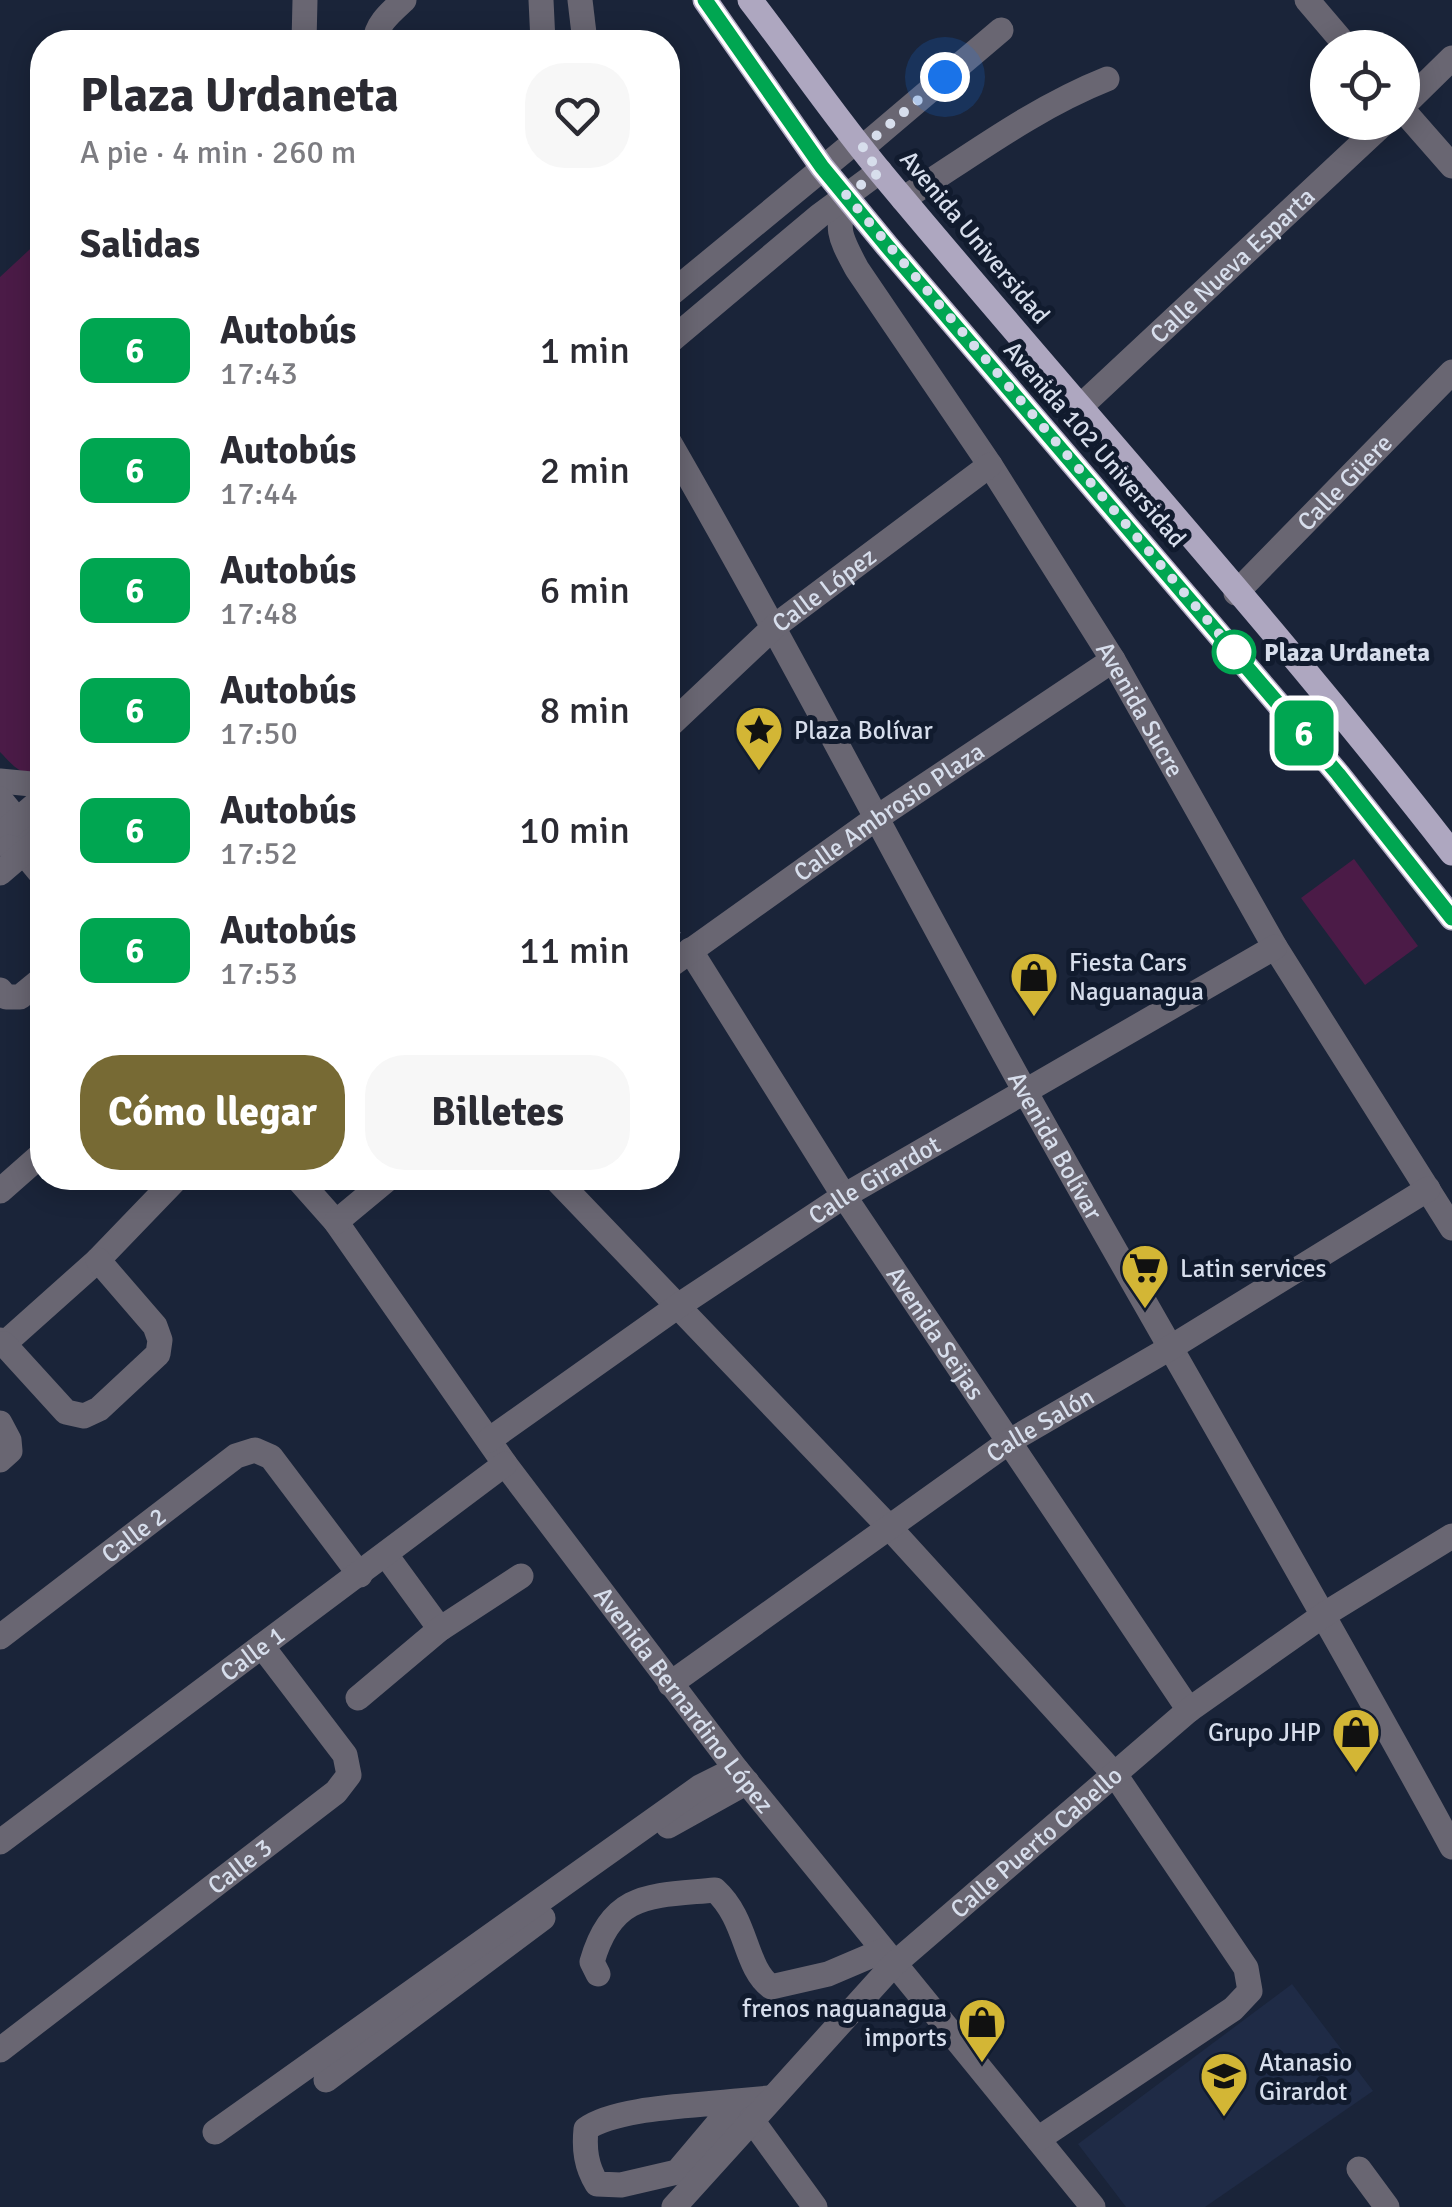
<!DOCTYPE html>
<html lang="es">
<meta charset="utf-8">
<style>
body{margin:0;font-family:Signika,sans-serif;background:#f7f7f7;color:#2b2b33;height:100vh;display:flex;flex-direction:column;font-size:38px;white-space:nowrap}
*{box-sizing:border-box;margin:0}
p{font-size:32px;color:#7c7c81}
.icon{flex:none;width:55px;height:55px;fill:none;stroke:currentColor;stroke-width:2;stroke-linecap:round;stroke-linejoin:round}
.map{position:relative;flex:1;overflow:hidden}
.drawer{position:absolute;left:30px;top:30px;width:650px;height:1160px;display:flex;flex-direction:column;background:#fff;border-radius:40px;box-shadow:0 5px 25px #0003}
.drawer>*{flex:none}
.badge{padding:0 20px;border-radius:15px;font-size:35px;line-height:65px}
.tools{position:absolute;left:1310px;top:30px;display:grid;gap:20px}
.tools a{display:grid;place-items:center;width:110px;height:110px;border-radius:50%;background:#fff;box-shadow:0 5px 25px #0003;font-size:50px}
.you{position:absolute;width:50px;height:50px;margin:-25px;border:8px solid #fff;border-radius:50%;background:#1a73e8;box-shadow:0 0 0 15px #1a73e833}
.map>.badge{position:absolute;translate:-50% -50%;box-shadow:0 0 0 5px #fff}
h2{padding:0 50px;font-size:38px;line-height:90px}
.round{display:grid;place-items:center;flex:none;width:105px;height:105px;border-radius:40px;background:#f7f7f7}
.head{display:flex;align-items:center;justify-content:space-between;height:170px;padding:0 50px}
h1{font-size:48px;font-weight:700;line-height:75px}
.cta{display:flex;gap:20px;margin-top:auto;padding:20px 50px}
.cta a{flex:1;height:115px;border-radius:40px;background:#776a34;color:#fff;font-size:40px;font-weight:700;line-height:115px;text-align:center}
.cta a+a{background:#f7f7f7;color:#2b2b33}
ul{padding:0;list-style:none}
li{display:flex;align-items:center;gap:30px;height:120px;padding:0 50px}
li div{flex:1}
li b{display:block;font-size:38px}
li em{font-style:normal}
li .badge{min-width:110px;font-weight:700;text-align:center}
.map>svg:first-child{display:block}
</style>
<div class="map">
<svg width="1452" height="2207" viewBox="0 0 1452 2207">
<rect width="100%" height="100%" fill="#1a2439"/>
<polygon fill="#1f2b46" points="1292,1984 1373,2091 1205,2207 1126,2207 1078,2144"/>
<g fill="#4b1b47">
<path d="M42,238V770C23,780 13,765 0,752V277Z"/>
<polygon points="1354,859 1418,946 1365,985 1301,898"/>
</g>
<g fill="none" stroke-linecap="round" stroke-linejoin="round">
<polyline stroke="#788192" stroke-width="4" stroke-dasharray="8 8" stroke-linecap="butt" points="668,915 679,934"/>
<g stroke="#696672" stroke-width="25">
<polyline points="541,0 543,42"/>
<polyline points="580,0 585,42"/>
<polyline points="1307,0 1348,48"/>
<polyline points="304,42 305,0"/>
<path d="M375,42C376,24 391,12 404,0"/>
<polyline points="1402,107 1452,58"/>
<polyline points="1402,109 1452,166"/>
<polyline points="862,148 1001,30"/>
<path id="s1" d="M846,195C835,231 840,237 857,269L990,465L1113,660L1275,947L1452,1228"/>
<path d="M903,199C969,157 1034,108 1107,79"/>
<polyline points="668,296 856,141"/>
<polyline points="668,343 819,216 880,171"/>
<path id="s2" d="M1080,407L1385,122"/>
<path id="s3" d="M668,440C792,655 905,875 1026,1093C1167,1345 1314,1593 1452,1847"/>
<path id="s4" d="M1236,593L1452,372"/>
<path id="s5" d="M668,727L775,626L990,465"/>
<polyline points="0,781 42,785"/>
<polyline points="0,799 18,821 23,852"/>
<polyline points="0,835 42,799"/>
<polyline points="9,847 23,852 42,875"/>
<polyline points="0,873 42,837"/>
<path id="s6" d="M690,950L844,1196L1189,1710"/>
<path id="s7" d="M668,967L875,819L1113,660"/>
<polyline points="0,990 6,997 20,997 42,979"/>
<path id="s8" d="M297,1178L336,1222L505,1464L736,1769L1093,2207"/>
<polyline points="555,1178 889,1527 1116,1776 1246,1968 1250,1991 1233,2009 1038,2139"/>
<polyline points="0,1191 42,1154"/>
<polyline points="336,1222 389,1178"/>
<polyline points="0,1340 4,1344 98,1260 177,1178"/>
<polyline points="4,1344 66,1412 84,1416 99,1409 158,1354 160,1340 155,1326 98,1260"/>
<polyline points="0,1423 9,1440 10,1451 0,1460"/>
<path id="s9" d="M489,1440L678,1306L844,1196L1275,947"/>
<polyline points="386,1555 440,1629"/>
<path id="s10" d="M0,1637L236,1456L255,1450L271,1457L360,1575"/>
<path id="s11" d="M670,1684L1010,1441L1170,1348L1428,1189"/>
<polyline points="358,1698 440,1629 521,1576"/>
<polyline points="668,1826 747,1782"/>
<path id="s12" d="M0,1842L505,1464"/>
<path d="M598,1974L592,1962C612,1891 652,1896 715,1890C748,1920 744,1967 771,1987L828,1974L882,1951"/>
<path id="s13" d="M0,2050L336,1792L349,1775L345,1755L262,1646"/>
<polyline points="326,2080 543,1918"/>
<path d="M737,2101L677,2172L621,2185L597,2184C586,2166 584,2149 586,2129C616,2107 697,2106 737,2101L769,2098"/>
<polyline points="751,2119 815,2207"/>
<polyline points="215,2132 700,1787 736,1769"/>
<polyline points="1359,2169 1387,2207"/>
<path id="s14" d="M674,2207L893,1965L1189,1710L1325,1614L1452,1536"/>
</g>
<g stroke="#aea7c0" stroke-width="25">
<polyline points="705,0 822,167 887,246 1338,774 1452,918"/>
<path d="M750,0C795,58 836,119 883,175C1072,402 1271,620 1452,853"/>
</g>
</g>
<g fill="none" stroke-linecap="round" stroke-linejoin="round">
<g stroke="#fff" stroke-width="22">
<polyline id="line" points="705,0 822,167 887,246 1338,774 1452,918"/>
</g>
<use href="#line" stroke="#00a651" stroke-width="15"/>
<polyline stroke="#d7deec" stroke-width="10" stroke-dasharray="0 18" points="945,77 862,148 880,172 846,195 1238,656 1234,652"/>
</g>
<defs>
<g id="sight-pin" transform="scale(2.5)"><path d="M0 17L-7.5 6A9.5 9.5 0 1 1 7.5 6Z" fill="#d3b635" stroke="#111b2e"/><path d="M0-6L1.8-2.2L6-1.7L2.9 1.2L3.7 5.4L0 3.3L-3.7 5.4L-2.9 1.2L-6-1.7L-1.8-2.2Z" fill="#111"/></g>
<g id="shop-pin" transform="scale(2.5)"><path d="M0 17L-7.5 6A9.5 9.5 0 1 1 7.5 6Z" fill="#d3b635" stroke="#111b2e"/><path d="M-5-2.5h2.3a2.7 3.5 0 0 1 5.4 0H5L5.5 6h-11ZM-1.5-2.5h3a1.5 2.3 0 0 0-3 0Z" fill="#111"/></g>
<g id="supermarket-pin" transform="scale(2.5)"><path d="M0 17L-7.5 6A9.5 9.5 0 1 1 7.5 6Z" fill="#d3b635" stroke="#111b2e"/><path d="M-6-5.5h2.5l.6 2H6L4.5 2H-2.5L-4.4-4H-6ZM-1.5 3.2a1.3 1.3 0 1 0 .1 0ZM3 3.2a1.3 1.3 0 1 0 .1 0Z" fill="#111"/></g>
<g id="school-pin" transform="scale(2.5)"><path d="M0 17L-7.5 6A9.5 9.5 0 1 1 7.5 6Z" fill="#d3b635" stroke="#111b2e"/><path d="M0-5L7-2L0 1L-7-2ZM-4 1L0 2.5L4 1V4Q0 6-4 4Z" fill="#111"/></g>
</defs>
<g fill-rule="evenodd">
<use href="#sight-pin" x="759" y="730"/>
<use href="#shop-pin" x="1034" y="976"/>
<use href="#supermarket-pin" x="1145" y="1268"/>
<use href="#shop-pin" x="1356" y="1732"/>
<use href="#shop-pin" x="982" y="2022"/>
<use href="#school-pin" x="1224" y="2076"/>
</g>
<circle fill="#fff" stroke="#00a651" stroke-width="5" cx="1234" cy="652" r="20"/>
<g text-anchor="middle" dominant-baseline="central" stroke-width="10" stroke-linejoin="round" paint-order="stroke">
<g font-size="25" fill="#d7deec" stroke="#111b2e">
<text transform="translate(975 237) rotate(50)">Avenida Universidad</text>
<text stroke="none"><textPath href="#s2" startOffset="208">Calle Nueva Esparta</textPath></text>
<text transform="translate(1095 444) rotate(49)">Avenida 102 Universidad</text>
<text stroke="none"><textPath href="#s4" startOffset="155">Calle Güere</textPath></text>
<text stroke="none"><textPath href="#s5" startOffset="208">Calle López</textPath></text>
<text stroke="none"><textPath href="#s1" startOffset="602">Avenida Sucre</textPath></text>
<text stroke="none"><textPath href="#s7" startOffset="270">Calle Ambrosio Plaza</textPath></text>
<text stroke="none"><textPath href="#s3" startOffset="805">Avenida Bolívar</textPath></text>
<text stroke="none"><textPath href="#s9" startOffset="465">Calle Girardot</textPath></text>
<text stroke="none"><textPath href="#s6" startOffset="455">Avenida Seijas</textPath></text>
<text stroke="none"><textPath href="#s11" startOffset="452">Calle Salón</textPath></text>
<text stroke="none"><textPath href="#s10" startOffset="168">Calle 2</textPath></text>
<text stroke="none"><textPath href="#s12" startOffset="315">Calle 1</textPath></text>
<text stroke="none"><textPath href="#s8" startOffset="650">Avenida Bernardino López</textPath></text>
<text stroke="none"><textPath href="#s14" startOffset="515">Calle Puerto Cabello</textPath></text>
<text stroke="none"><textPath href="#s13" startOffset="302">Calle 3</textPath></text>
</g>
<g font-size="25" font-weight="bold" fill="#d7deec" stroke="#111b2e" text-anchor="start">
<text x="1264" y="652">Plaza Urdaneta</text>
</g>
<g font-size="25" fill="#d7deec" stroke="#111b2e" text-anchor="start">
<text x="794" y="730">Plaza Bolívar</text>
<text x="1069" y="962">Fiesta Cars<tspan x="1069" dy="29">Naguanagua</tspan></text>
<text x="1180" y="1268">Latin services</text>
<text x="1321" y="1732" text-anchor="end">Grupo JHP</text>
<text x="947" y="2008" text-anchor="end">frenos naguanagua<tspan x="947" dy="29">imports</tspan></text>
<text x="1259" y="2062">Atanasio<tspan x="1259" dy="29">Girardot</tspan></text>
</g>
</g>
</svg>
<div class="tools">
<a><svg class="icon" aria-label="locate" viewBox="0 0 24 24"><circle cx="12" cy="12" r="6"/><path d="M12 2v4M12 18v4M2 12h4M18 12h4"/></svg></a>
</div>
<div class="you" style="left:945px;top:77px"></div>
<b class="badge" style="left:1304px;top:733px;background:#00a651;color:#fff">6</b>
<section class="drawer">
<div class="head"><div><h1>Plaza Urdaneta</h1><p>A pie · 4 min · 260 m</p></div><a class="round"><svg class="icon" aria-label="heart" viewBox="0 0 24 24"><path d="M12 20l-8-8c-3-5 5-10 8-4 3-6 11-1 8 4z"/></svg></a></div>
<h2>Salidas</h2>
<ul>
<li><span class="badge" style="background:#00a651;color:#fff">6</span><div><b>Autobús</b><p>17:43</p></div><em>1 min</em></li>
<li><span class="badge" style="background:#00a651;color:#fff">6</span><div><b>Autobús</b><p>17:44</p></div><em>2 min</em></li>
<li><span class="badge" style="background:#00a651;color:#fff">6</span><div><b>Autobús</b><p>17:48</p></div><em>6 min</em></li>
<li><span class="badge" style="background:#00a651;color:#fff">6</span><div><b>Autobús</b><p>17:50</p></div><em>8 min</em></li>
<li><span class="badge" style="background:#00a651;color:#fff">6</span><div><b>Autobús</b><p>17:52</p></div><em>10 min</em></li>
<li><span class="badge" style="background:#00a651;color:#fff">6</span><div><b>Autobús</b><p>17:53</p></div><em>11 min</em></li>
</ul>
<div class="cta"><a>Cómo llegar</a><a>Billetes</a></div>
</section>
</div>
